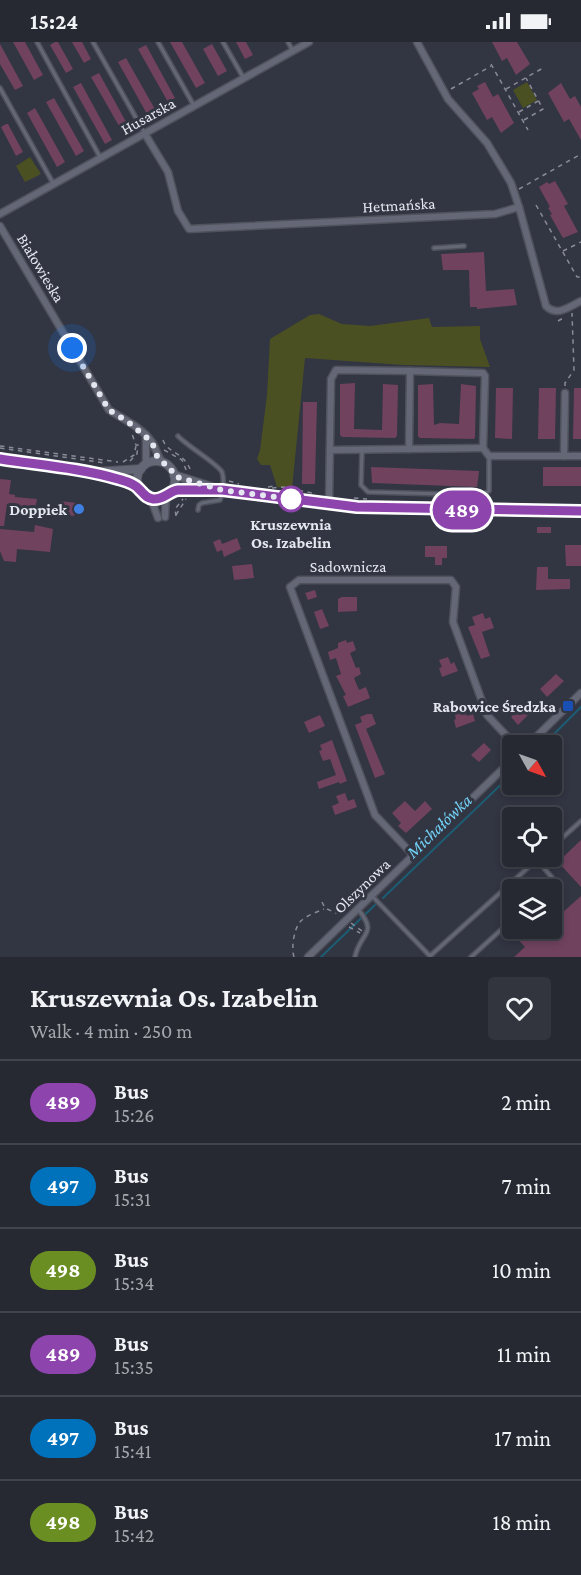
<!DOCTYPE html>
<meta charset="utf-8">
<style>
body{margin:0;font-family:"Crimson Pro",serif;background:#32343e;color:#f1f3f6;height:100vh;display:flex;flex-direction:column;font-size:22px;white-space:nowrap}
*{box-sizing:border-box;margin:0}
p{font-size:20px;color:#a4a6ac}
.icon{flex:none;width:33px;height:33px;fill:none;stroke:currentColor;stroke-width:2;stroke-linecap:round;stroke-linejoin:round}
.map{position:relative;height:915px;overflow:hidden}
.panel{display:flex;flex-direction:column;background:#262832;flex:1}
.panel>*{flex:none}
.badge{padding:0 12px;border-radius:20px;font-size:21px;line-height:39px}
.needle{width:39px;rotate:130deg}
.controls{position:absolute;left:502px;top:693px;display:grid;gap:12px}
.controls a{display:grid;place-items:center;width:60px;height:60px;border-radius:6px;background:#262832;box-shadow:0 3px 9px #0003,0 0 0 2px #42444d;font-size:30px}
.you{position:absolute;width:30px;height:30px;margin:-15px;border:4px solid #fff;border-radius:50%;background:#1a73e8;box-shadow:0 0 0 9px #1a73e833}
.map>.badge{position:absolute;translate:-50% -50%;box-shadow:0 0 0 3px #fff}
.round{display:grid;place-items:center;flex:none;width:63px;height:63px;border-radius:6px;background:#32343e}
.summary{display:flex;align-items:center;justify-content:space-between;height:102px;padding:0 30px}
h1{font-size:28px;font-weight:700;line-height:45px}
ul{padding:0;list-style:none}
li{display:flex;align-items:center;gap:18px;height:84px;padding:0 30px;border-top:2px solid #42444d}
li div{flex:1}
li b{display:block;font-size:22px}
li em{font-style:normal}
li .badge{min-width:66px;font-weight:700;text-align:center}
.status{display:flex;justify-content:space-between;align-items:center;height:42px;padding:0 30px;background:#262832;direction:ltr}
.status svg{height:16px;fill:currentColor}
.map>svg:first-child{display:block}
</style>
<div class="status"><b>15:24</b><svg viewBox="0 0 49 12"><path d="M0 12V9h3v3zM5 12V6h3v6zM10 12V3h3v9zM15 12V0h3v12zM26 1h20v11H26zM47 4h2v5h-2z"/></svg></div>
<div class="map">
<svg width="581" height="915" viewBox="0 0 581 915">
<rect width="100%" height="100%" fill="#323542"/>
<g fill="#4a5022">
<polygon points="527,40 537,58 523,66 513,48"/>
<polygon points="30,115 41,132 25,140 16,124"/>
<polygon points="319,272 342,282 370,284 429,276 432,285 480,284 480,297 490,325 403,323 305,316 292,447 277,445 270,423 261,423 257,417 260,408 267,353 270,297 310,273"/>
</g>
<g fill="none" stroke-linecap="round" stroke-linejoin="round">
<g stroke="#1c5d74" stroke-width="2">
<polyline points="542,704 581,665"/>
<polyline points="383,856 513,731"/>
<polyline points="321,915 375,863"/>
</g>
</g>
<g fill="#70425e">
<polygon points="13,0 25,0 43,33 34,38"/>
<polygon points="55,0 58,0 73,27 66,31 50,3"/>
<polygon points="72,0 82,0 91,17 84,21"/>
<polygon points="170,0 182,0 205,41 196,46"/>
<polygon points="236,0 246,0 253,13 245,17"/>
<polygon points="492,0 517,0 530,22 516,33 507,16 502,19"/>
<polygon points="0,2 23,44 15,48 0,22"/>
<polygon points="212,2 227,29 218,34 203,7"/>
<polygon points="146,3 175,56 168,60 138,7"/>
<polygon points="126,16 156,69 148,74 118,20"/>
<polygon points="99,31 130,87 123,91 91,35"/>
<polygon points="485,40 493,55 498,52 514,81 501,91 492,75 487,78 472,51 479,47 477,44"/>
<polygon points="81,41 112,98 105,102 73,45"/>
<polygon points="561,41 570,57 575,54 581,65 581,98 569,77 564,80 548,51"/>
<polygon points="54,56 84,109 76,114 46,60"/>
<polygon points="35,66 65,120 57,125 27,71"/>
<polygon points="6,82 8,82 23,110 16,114 1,85"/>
<polygon points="555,139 568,162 564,164 578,190 563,196 550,173 552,172 548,166 550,165 539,145 547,140 549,142"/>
<polygon points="484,210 486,249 514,247 517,263 477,267 477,265 470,265 469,228 443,228 441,212"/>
<polygon points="355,341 354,387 382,388 383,342 398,343 397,394 395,396 342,395 340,393 340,342"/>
<polygon points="433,342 434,383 440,381 459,382 461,342 476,344 475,395 474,397 420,396 418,394 418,343"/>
<polygon points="496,346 513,346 512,397 495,396"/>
<polygon points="539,346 556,346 555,397 538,397"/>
<polygon points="574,346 581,346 581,397 573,397"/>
<polygon points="303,360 317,360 315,442 302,442"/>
<polygon points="371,425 479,429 478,438 477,445 372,441"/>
<rect x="543" y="425" width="38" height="19"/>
<polygon points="0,437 11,438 9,452 15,453 15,455 37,457 34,473 20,471 21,464 7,462 4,484 0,484"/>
<polygon points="61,459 84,462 82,472 75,471 74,474 68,473 69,470 59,469"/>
<polygon points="35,483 53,487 50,510 17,507 16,520 4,519 0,509 0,487 34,490"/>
<rect x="537" y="485" width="14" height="6"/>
<polygon points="237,496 241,507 224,515 222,508 217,510 213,500 220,497 222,502"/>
<polygon points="565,503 581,503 581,524 566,524"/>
<polygon points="425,504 447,504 447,516 442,516 442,523 435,523 435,515 425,515"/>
<polygon points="252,522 254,536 234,538 232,524"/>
<polygon points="537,525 548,525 548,537 570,537 570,547 536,548"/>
<polygon points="315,548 317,555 308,558 305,551"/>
<polygon points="342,555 357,555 357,569 338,570 338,557"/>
<polygon points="322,567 329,584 320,587 314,570"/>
<polygon points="483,571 485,577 490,575 494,586 482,590 490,614 481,617 468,585 475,583 472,575"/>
<polygon points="346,598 347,601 353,599 356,608 350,611 356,626 359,625 361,632 354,636 359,648 366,645 370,656 348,665 343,654 346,653 336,634 341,632 336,616 330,618 328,610 338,606 338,601"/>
<polygon points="448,615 451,622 454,620 458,629 442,635 439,626 442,625 439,618"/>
<polygon points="556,632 564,639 547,655 540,647"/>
<polygon points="524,663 531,670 518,683 511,675"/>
<polygon points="465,667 467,674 473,672 475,679 456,686 454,678 456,677 454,670"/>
<polygon points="367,672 372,672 376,682 366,687 385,732 375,736 355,683 362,680 360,675"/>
<polygon points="320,673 325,684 309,691 304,680"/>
<polygon points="332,698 347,739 340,742 339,740 319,747 317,740 336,733 330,717 323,719 319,709 322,708 320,703"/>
<polygon points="484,701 491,708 479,720 471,713"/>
<polygon points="345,751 348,759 354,757 357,765 335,773 332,764 339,761 336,754"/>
<polygon points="405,759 415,769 425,759 432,767 406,791 398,784 401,781 392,771"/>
<polygon points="581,798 581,845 558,820"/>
<polygon points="581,854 581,915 514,915 525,905 515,894 524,886 552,886 552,880"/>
</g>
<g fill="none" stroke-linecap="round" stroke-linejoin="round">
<g stroke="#4f525c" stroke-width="6">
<g id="service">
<polyline points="37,0 100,115"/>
<polyline points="93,0 144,90"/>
<polyline points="158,0 193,62"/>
<polyline points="223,0 243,35"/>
<polyline points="288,0 293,9"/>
<polyline points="0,46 53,141"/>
<polyline points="434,206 464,204"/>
<path d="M178,394C187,404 218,422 222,430C225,438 222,451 220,458L202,461L199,463L198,468"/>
<polyline points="362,409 361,443 368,450 482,453 489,449 489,415"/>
<polyline points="552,805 581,779"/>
<polyline points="537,818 555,839 545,848"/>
<polyline points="372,854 430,914 541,814"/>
<path d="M355,915C360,890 379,893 358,867"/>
<polyline points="471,915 513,877"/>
</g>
</g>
<g stroke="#4f525c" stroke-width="9">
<g id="minor">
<polyline points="145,92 168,130 178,169 189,187 495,172 519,165 511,141 487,101 448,57 417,0"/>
<path d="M519,165L546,264C557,275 569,265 581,259"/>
<polyline points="0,172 309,0"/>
<path d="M0,184L109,368C122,376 142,386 151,399C156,405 157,414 162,420"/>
<polyline points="410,329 483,331 485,334 483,406 489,414 581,414"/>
<polyline points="146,393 146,422"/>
<polyline points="330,408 483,406"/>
<polyline points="564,414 565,351"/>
<polyline points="151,457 158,476"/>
<polyline points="329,462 331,337 336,328 410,329 409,407"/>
<polyline points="165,475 166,454"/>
<polyline points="527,704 581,651"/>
<polyline points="413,813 375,773 290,545 299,538 451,538 456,545 453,580 487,673 516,704"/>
<polyline points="308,915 513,717"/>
</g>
</g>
<g stroke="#4f525c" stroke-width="10">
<g id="tertiary">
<polyline points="0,417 94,430 141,427"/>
<circle cx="156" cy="438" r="19"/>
<polyline points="104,433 131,441 139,446"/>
<polyline points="174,433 212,445"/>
<polyline points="172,449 222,448 360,465 581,469"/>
</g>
</g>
<g stroke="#898c97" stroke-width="1.5" stroke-dasharray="4.5 4.5" stroke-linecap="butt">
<polyline points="491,22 528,88"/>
<polyline points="451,47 491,24"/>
<polyline points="506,47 543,26"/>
<polyline points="519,70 538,59"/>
<polyline points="524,78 543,67 526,36"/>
<polyline points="519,147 581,112"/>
<polyline points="536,163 577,235 581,235"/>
<polyline points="563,209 581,200"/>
<polyline points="558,279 565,275"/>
<polyline points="565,344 565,341 574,328 572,271"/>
<path d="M163,398C167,411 183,409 191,429"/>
<polyline points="0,404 118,420"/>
<polyline points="0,406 105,421"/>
<polyline points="164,408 182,418 187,430"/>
<polyline points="130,419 137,412 138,403 136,403 132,392"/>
<polyline points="123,420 134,413 136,404"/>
<polyline points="229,439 239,442"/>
<polyline points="268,445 275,444"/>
<polyline points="272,446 283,445 312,451"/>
<polyline points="354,456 367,457"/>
<polyline points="176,473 186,457"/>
<polyline points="176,474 175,467 183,457"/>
<polyline points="322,860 325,866 336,871 350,864"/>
<polyline points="351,881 362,889"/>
<polyline points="349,885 360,891"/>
<path d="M294,915C291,906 294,884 302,878C308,873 317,870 324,867"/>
</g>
<use href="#service" stroke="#646876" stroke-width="3"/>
<use href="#minor" stroke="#646876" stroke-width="6"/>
<use href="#tertiary" stroke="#646876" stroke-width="8"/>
</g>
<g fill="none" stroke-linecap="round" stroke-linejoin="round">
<g stroke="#fff" stroke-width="14">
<path id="line" d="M0,417C39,423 80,426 118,437C125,439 134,441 139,447C144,452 146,456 153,457C164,458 169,449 178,448H222L357,465L581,469"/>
</g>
<use href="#line" stroke="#8e44ad" stroke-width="9"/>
<polyline stroke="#e4e7ef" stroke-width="6" stroke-dasharray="0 10.8" points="72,306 109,368 128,380 152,400 157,414 162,420 170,425 174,434 222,448 291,457"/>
</g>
<circle fill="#fff" stroke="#8e44ad" stroke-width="3" cx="291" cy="457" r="12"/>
<circle fill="#3f7fe0" stroke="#323542" stroke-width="2" cx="79" cy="467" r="6"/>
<rect fill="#1a4fb4" stroke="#323542" stroke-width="2" x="562" y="658" width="12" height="12" rx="3"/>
<g text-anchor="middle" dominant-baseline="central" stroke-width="6" stroke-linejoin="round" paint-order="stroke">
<g font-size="16" fill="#e4e7ef" stroke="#323542">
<text transform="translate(148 74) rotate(-29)">Husarska</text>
<text transform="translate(399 163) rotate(-3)">Hetmańska</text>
<text transform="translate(41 226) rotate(59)">Białowieska</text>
<text x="348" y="524">Sadownicza</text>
<text transform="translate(362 844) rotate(-44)">Olszynowa</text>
</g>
<g font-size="16" font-weight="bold" fill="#e4e7ef" stroke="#323542" text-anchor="end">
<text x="67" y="467">Doppiek</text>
<text x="556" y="664">Rabowice Średzka</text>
</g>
<g font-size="16" font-weight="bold" fill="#e4e7ef" stroke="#323542">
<text x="291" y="482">Kruszewnia<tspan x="291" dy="18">Os. Izabelin</tspan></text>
</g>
<g font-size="18" font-style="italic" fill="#72d1f6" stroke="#323542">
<text transform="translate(439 784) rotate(-44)">Michałówka</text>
</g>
</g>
</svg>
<div class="controls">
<a><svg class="needle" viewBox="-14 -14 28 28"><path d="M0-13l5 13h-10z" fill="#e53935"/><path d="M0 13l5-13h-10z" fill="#a4a6ac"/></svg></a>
<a><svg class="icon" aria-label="locate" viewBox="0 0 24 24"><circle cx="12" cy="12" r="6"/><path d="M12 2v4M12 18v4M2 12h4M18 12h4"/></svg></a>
<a><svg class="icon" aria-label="layers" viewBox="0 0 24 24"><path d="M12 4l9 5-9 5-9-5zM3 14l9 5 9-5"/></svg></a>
</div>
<div class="you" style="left:72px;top:306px"></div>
<b class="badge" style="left:462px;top:468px;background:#8e44ad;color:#fff">489</b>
</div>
<section class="panel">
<div class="summary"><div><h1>Kruszewnia Os. Izabelin</h1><p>Walk · 4 min · 250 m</p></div><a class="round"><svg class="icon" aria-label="heart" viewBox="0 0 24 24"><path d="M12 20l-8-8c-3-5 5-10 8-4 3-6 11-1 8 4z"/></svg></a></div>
<ul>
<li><span class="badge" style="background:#8e44ad;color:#fff">489</span><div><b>Bus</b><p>15:26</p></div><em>2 min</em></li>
<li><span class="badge" style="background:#0072bc;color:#fff">497</span><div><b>Bus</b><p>15:31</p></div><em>7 min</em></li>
<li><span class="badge" style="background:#6b8e23;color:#fff">498</span><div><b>Bus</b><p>15:34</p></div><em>10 min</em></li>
<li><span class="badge" style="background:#8e44ad;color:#fff">489</span><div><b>Bus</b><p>15:35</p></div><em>11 min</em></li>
<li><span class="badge" style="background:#0072bc;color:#fff">497</span><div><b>Bus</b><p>15:41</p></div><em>17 min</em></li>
<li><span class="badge" style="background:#6b8e23;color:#fff">498</span><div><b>Bus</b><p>15:42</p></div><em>18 min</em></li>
</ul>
</section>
